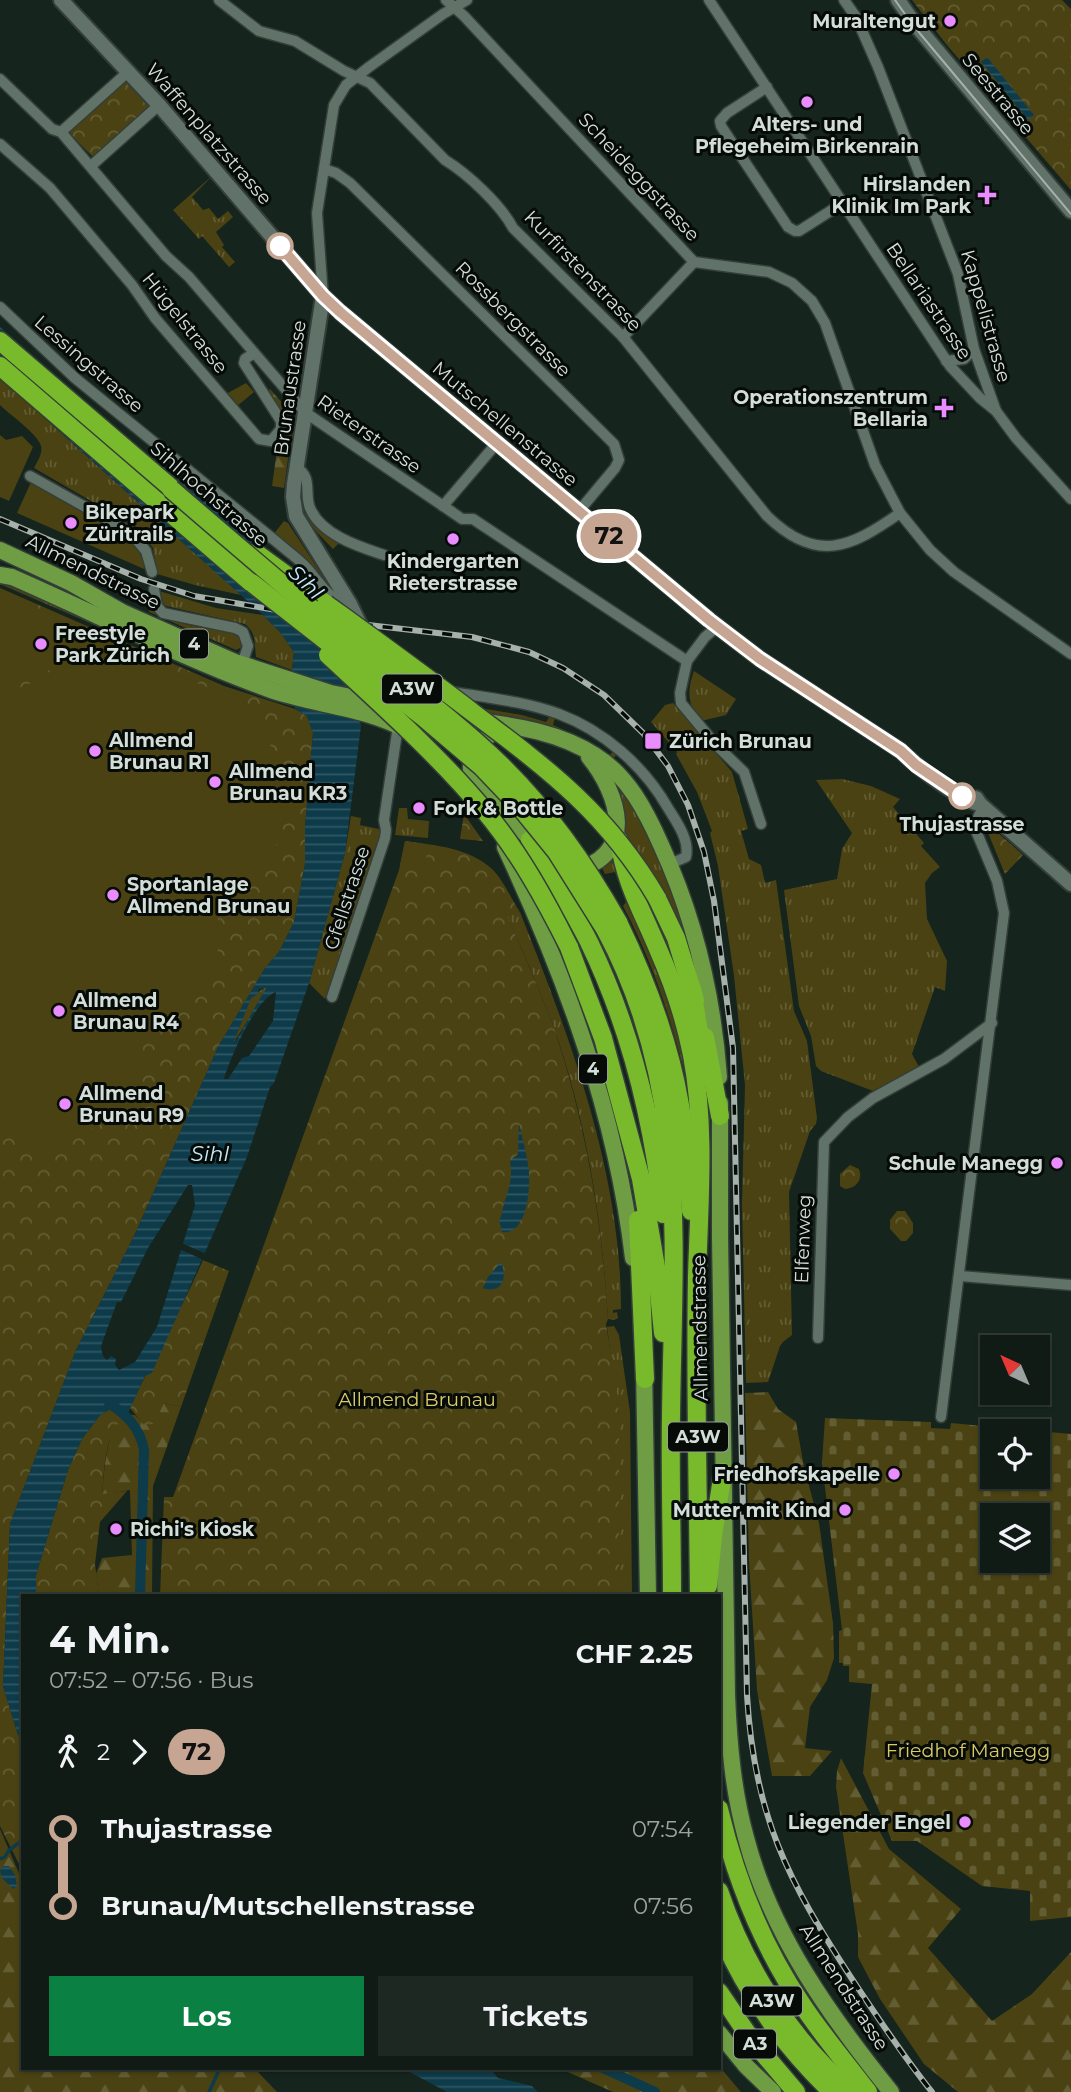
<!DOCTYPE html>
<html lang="de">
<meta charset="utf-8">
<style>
body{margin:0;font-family:Montserrat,sans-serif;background:#1e2823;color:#f1f3f6;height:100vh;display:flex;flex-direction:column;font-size:26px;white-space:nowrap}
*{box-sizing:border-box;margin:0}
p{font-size:23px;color:#9ca1a1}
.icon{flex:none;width:38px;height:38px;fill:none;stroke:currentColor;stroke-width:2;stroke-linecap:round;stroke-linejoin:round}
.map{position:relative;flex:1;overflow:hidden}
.side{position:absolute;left:21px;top:1594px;width:700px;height:476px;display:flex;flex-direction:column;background:#101b16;border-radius:0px;box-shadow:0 2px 5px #0004,0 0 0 2px #303935}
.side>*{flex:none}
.badge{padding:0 14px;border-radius:23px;font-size:24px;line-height:46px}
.needle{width:46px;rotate:316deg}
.fabs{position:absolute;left:980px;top:1335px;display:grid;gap:14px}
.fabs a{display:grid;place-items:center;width:70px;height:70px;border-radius:0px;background:#101b16;box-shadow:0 2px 5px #0004,0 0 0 2px #303935;font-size:35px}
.map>.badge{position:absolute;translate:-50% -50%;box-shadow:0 0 0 4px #fff}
.legs{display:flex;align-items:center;gap:10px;height:77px;padding:0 28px;font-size:23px}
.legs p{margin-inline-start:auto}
.summary{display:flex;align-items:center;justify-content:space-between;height:119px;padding:0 28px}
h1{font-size:38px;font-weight:700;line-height:52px}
.button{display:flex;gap:14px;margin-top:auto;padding:14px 28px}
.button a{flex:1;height:80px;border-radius:0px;background:#0b8043;color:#fff;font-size:28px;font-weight:700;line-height:80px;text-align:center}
.button a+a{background:#1e2823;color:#f1f3f6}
ul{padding:0 28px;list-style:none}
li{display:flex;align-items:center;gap:24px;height:77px;font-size:26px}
li i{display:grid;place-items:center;width:10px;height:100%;margin:0 9px;background:currentColor}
li i::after{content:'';width:18px;height:18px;margin:-9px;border:5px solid;border-radius:50%;background:#101b16}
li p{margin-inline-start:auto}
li:first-child i{background:linear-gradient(#0000 50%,currentColor 0)}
li:last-child i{background:linear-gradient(currentColor 50%,#0000 0)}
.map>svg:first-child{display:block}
</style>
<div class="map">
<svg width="1071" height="2092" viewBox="0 0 1071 2092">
<defs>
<pattern id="grass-tufts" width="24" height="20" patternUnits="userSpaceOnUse" patternTransform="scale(1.75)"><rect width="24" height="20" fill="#4a4212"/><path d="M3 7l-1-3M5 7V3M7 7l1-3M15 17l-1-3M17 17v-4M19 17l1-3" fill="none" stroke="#635d34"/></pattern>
<pattern id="forest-firs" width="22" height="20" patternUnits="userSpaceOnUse" patternTransform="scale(1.75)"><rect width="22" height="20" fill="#4a4212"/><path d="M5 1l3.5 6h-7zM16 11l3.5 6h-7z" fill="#635d34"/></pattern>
<pattern id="cemetery-stones" width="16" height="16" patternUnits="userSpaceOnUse" patternTransform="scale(1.75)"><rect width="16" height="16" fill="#4a4212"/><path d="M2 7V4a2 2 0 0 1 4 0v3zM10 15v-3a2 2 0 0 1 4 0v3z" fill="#635d34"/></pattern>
<pattern id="park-crowns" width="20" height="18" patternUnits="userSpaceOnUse" patternTransform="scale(1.75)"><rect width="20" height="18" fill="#4a4212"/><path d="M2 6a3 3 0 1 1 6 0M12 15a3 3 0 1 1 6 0" fill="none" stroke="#635d34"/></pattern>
<pattern id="water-rules" width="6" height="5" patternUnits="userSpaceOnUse" patternTransform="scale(1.75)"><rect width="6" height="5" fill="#0e3b4a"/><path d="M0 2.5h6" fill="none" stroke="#305764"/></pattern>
</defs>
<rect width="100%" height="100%" fill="#15241d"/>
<g fill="url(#grass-tufts)">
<polygon points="212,176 192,197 203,210 209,208 218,219 228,211 233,217 216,232 224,245 222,247 235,262 229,267 202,236 199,239 173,210"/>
<path d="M0,378L241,595L195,585L157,574L153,548L138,528L34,468C37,462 43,454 41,446C39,435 9,414 0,405Z"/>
<polygon points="246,383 254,392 236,407 226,394"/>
<path d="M303,482C306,518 308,524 341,541L333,549C310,525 299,517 303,482Z"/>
<polygon points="284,521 288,523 329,586 307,562 273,535"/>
<polygon points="0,581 134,640 134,642 0,584"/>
<path d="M159,591L216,608L263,615L280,632L294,652L292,670L256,657C254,642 257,634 245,624L166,606L161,602Z"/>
<path d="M151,596C152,601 152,608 156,612C166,624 216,629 234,633L240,638L242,647L236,650L149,612L148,602Z"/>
<path d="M694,671L736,699L726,715L701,721C687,705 687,690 694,671Z"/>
<polygon points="673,703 732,772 748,829 741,831 749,859 761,865 765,883 776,880 794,1011 807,1041 817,1118 816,1124 810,1131 789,1192 792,1335 783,1342 780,1346 768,1382 746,1383 742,1203 745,1085 734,976 718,866 710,833 712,831 697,792 676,754 677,752 651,722 665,705"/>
<path d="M486,709L522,715L546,722L550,716L555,717L553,725L582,738L609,756L614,750L618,753L612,760C601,753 591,744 580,738C551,723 517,719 485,712Z"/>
<polygon points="609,770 630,796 676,889 708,1019 624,835 622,807"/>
<polygon points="842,779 871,786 900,799 893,807 924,843 921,846 940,867 932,873 925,883 927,919 947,961 945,991 935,987 912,1054 919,1067 873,1091 821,1071 816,1066 811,1036 799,1006 784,890 837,879 842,849 852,833 816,780"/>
<polygon points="399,808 407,808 408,819 429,821 428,838 395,835"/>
<polygon points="351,816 361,818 360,825 379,829 382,833 364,892 325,999 309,983 345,853"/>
<path d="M613,848L664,979L680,1030L692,1103C676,1034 656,968 623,906L626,902L615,872L605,874L601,866Z"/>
<path d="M631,877C665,913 677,966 689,1013Z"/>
<path d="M503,907L520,912C570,1038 621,1171 621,1309L613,1310V1313L617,1312L618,1318L614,1320L608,1319C602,1221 587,1123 555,1031C540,989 521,948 503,907Z"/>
<polygon points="264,988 267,988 264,995 232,1045 251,997"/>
<polygon points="614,1326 619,1335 630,1412 632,1596 619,1596 619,1417 607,1327"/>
</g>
<g fill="url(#forest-firs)">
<polygon points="270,389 291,413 293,423 284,488 272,486 278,443 285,429 267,392"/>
<polygon points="768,1392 778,1409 796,1422 804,1467 819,1523 833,1623 834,1658 827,1680 810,1707 805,1748 832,1751 810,1776 772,1776 757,1690 749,1562 745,1393"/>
<path d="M164,1403L181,1407L153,1486L152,1596H99L96,1574L102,1558L132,1555L130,1490L102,1495C104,1476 106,1425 124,1416C127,1414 131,1415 135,1415L144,1424Z"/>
<polygon points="841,1758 889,1849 961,1909 928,1948 992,2021 1032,1994 1071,1952 1071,2092 958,2092 924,2064 880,1999 858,1957 858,1934 836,1787 837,1771"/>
<polygon points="0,1829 23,1883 23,2068 231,2069 257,2071 277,2092 0,2092"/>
<polygon points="719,2066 741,2092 613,2092 561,2069 719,2068"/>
</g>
<path fill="url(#cemetery-stones)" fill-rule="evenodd" d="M825,1418L931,1422V1428L950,1429L951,1423L1071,1434V1917L1030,1921V1891L982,1886L917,1841H892L863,1773L872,1684L849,1682V1666H843V1663H839V1631L842,1630L822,1462ZM992,1432H1038V1477H992ZM992,1516H1038V1561H992Z"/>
<g fill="url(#park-crowns)">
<polygon points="912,0 1062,0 1071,9 1071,190 946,44"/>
<polygon points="126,79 150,107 93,157 68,132"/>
<polygon points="0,588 224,686 295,709 307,716 313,733 305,827 305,864 294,922 279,952 265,968 218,1047 135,1234 76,1350 10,1524 3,1686 23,1751 23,1872 0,1826"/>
<polygon points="464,814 483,841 460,839"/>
<polygon points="987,825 990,826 1023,855 1005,874 986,828"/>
<path d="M405,841C435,845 470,848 493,870C504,881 511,899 520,912L504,908C521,949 540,989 555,1031C586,1124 602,1221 608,1319L606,1324L616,1385L619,1417V1596H160L164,1497H173L399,870Z"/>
<path d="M850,1165L859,1169C863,1180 856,1188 845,1189L840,1186V1174Z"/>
<polygon points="897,1211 905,1211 913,1223 913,1233 906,1241 901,1241 890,1229 890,1220"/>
<path d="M203,1260L229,1271L181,1407L164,1403L155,1424L144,1425L130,1408C153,1358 181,1311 203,1260Z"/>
<path d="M112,1408L124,1416C104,1436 105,1467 102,1494L127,1491L100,1522L95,1564L99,1596H36V1575L68,1470L82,1439L100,1415Z"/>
</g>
<g fill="#4a4212">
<polygon points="0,435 6,440 22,436 33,447 9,501 0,497"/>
<path d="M31,482C58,497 121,527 138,549C144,556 144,561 144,569L17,513Z"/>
<polygon points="0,592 86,629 78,659 12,685 0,678"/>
<polygon points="115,648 209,688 234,694 258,715 266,730 285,796 284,822 278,843 262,861 231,888 221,901 216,930 218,955 193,1004 138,1042 138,1084 126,1114 30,1154 0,1122 0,696"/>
<polygon points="405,841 429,845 423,871 400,865"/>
</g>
<g fill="url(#water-rules)" fill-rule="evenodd">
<polygon points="987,57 1034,115 1028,120 981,62"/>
<path d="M0,327L129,439L268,552L352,684L361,726L345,853L309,983L274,1083L270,1087L247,1157L152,1373L145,1376L128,1413L112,1408L100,1415L82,1439L68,1470L36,1575V1596H23V1751L3,1686L10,1524L76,1350L135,1234L218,1047L265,968L279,952L294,922L305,864V827L313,733L307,716L295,709L292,670L294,652L280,632L263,615L0,378ZM266,988L237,1039L233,1044L251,998L258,994L259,989ZM276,992L273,1021L249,1056L242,1058L228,1079H224C230,1058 255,1000 276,992ZM188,1185H192L195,1205L157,1327L135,1362L119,1370L115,1365L116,1359L111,1356L107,1360C102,1357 102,1352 101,1346L117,1302H121L148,1248Z"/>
<path d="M519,1123C522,1139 528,1157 529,1173C530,1191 527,1235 502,1232L499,1220C503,1214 502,1210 504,1203C509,1190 513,1176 510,1161L518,1154Z"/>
<path d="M501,1262C508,1277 502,1295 483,1288L488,1277Z"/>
<polygon points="3,1866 9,1866 15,1875 17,1886 13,1889 2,1878 0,1871"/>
<polygon points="404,2069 490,2069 498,2078 532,2086 538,2092 447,2092"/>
</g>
<polygon fill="#15241d" points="179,1242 209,1255 206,1261 177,1248"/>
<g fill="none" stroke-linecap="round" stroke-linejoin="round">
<g stroke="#0e3b4a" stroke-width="3.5">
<polyline points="0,1859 5,1857 9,1850 23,1840"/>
<polyline points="209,2092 220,2068"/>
</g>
<g stroke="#0e3b4a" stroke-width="10">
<path d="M109,1403C127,1415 140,1428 144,1450L140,1596"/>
<polyline points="603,2068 655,2092"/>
</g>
<g stroke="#343f39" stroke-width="13">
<g id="street">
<path d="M219,0L259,31L295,41L344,71L370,83L445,160C468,174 501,205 513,228L623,337L767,516C817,564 850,548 900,513"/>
<polyline points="446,0 464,16 694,262 769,272 792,283 812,301 825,323 875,465 900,513 930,550 954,572 1071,654"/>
<polyline points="709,0 950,366 980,398 996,411 1016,438 1071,499"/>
<polyline points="844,0 856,17 878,67 958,274 974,349 996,411"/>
<polyline points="0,79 52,129 61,132 166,256 189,277 306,413 452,512 462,519 473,519 687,661"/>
<polyline points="767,87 727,113 720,121 721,126 788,227 795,231 799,231 843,203"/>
<polyline points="61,132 129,71"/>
<polyline points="0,144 50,188 132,285 155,318 259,439 271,441 281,429 281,421 244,363 245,359 254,353"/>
<polyline points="91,166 159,105"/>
<polyline points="324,169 336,173 350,183 614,444 619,460 615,468 579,511"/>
<polyline points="323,296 317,213 334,105 346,85 369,67 443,14 467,0"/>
<path d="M0,307L75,378L278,543C286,550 296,557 304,565C318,579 329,602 350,604"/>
<polyline points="623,337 694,262"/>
<polyline points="946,361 964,359 974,349"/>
<path d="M297,468C313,477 304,494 310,508C321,535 360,547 384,555"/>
<polyline points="30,476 130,532 146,551 152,572"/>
<polyline points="443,506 496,444"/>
<polyline points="154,589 157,606 163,613 235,628 243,632 248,646 242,664"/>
<polyline points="718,626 705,637 687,661 680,693 681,703 716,745 744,772 761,824"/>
<path d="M412,684C460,696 512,697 559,714C604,731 644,766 668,808C676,821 690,840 686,857L670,864"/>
<polyline points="332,997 385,838 386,830 384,820 398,726"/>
<polyline points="960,1276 1071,1285"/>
<polyline points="818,1338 824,1142 848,1117 873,1098 944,1059 992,1023"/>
<polyline points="941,1417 1004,913 997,881 974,826 983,807"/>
</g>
</g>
<g stroke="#343f39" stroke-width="18">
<g id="secondary">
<path d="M61,0L159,105L323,296L340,312L709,620L760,659L901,751C916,766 961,801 980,804"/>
<polyline points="898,0 914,23 1071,211"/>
<polyline points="323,296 294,484 293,497 296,516 350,604 363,631"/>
<polyline points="976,798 980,804 1071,884"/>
</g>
</g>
<g stroke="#343f39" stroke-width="19">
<g id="primary">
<polyline points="0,550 71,583 122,612 235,662 331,693 386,704"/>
<path d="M0,575L12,577C97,614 180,657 268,689C312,705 365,707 406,730"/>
<path d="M442,715C493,724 551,726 596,756C628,776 646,811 661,845C695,919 713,995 719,1077"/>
<polyline points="479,787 510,817 539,849"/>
<path d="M482,802C462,764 469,749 502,725"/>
<path d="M505,847C566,978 616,1113 633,1258"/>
<path d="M575,870C638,855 619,794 589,757"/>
<path d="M720,1103V1236L727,1695C729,1744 733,1791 746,1838C771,1934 830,2016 891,2092"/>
<polyline points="644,1367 648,1596"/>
<polyline points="719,2033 746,2066 773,2092"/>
</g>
</g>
<g stroke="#343f39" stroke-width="21">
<g id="highway">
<polyline points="0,341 183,498"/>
<polyline points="0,366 262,592"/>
<polyline points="256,553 326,604"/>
<path d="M530,840C550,874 571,907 589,942C630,1027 653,1120 663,1214"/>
<path d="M619,840C626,885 641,908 658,949C673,983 685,1019 692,1055C706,1129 699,1203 697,1277C695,1383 698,1490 699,1596"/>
<polyline points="657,898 676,938 695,1000"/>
<path d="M618,922C646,980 669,1040 680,1105C686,1140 688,1176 691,1211"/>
<path d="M605,929C690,1087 673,1244 671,1416C670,1476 672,1536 672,1596"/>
<polyline points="569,947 603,1038 641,1179 657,1273 663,1333"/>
<polyline points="692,989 702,1051"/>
<polyline points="705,1037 720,1116"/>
<polyline points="638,1220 645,1379"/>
<polyline points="708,1586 713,1536 723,1472"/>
<path d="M719,1809C736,1880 762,1946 803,2006C823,2036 846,2063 868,2092"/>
<path d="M719,1891C745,1968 790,2039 852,2092"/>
<path d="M719,1930C746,1993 783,2045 832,2092"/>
<polyline points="719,1992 751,2039 796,2092"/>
</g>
</g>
<use href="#street" stroke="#617269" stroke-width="10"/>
<use href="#secondary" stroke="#617269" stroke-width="14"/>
<use href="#primary" stroke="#6f9d44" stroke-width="16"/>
<use href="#highway" stroke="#79b92c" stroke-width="18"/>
<polyline stroke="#a6b1ac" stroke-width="2" points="895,0 912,24 1071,214"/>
<g stroke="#a6b1ac" stroke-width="6">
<path id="rail" d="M0,519L141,579L194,596L351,623L472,637L529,652L563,668L604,695L643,733L668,766L688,805L704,852L714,901L733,1048L747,1695C754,1816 788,1881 852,1979C878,2018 903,2056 932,2092"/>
</g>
<use href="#rail" stroke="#060b08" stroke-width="3.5" stroke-dasharray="10" stroke-linecap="butt"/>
<g stroke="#343f39" stroke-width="21" stroke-linecap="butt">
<g id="highway-bridge">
<path d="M171,489C230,540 289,591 350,640C400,681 454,719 501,765C548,811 586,865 618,922"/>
<polyline points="252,583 423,717 482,767 521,808 556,851 605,929"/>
<path d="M326,604C377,641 427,677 476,715C551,771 609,816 657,898"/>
<path d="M328,655C382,705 437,754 484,810C519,852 545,899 569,947"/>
</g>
</g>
<use href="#highway-bridge" stroke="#79b92c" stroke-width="18"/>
</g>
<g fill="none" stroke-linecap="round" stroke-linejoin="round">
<g stroke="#fff" stroke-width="16">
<polyline id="line-1" points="280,246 323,296 340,312 709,620 760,659 901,751 916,765 962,796"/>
</g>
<use href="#line-1" stroke="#c6a693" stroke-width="10"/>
</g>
<g fill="#e98dfe" stroke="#060b08" stroke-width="2.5">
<circle cx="950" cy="21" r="7"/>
<circle cx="807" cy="102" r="7"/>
<path d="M983.5 184.5h7v7h7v7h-7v7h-7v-7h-7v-7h7z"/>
<path d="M940.5 397.5h7v7h7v7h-7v7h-7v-7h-7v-7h7z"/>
<circle cx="71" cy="523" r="7"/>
<circle cx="453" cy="539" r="7"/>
<circle cx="41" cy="644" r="7"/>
<rect x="644" y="732" width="18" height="18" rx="3.5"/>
<circle cx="95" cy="751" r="7"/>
<circle cx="215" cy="782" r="7"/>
<circle cx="419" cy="808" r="7"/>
<circle cx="113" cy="895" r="7"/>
<circle cx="59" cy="1011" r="7"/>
<circle cx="65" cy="1104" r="7"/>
<circle cx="1057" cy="1163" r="7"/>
<circle cx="894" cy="1474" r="7"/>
<circle cx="845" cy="1510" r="7"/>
<circle cx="116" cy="1529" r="7"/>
<circle cx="965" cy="1822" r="7"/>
</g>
<g fill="#fff" stroke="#c6a693" stroke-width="3.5">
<circle cx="280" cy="246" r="12"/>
<circle cx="962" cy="796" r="12"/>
</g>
<g text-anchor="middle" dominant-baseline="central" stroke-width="6" stroke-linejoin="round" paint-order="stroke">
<g fill="#060b08" stroke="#969f9a" stroke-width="2">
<rect x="180" y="629.5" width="28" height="29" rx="5"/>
<rect x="382" y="674.5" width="60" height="29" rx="5"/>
<rect x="579" y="1054.5" width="28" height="29" rx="5"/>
<rect x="668" y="1422.5" width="60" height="29" rx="5"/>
<rect x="742" y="1986.5" width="60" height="29" rx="5"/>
<rect x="734" y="2029.5" width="42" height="29" rx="5"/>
</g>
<g font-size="18" font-weight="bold" fill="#d4ded9">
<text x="194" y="644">4</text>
<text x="412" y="689">A3W</text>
<text x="593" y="1069">4</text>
<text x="698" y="1437">A3W</text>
<text x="772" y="2001">A3W</text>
<text x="755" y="2044">A3</text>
</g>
<g font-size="19" font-weight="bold" fill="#d4ded9" stroke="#060b08" text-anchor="start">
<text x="936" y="21" text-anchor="end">Muraltengut</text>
<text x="807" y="124" text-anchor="middle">Alters- und<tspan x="807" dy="22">Pflegeheim Birkenrain</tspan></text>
<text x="971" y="184" text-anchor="end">Hirslanden<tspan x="971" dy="22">Klinik Im Park</tspan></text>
<text x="928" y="397" text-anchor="end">Operationszentrum<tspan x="928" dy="22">Bellaria</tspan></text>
<text x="85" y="512">Bikepark<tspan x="85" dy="22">Züritrails</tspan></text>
<text x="453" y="561" text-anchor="middle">Kindergarten<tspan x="453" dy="22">Rieterstrasse</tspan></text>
<text x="55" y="633">Freestyle<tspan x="55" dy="22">Park Zürich</tspan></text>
<text x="109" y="740">Allmend<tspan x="109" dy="22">Brunau R1</tspan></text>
<text x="669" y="741">Zürich Brunau</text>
<text x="229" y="771">Allmend<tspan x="229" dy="22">Brunau KR3</tspan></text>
<text x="433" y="808">Fork &amp; Bottle</text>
<text x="127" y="884">Sportanlage<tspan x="127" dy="22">Allmend Brunau</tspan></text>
<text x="73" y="1000">Allmend<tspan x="73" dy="22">Brunau R4</tspan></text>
<text x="79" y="1093">Allmend<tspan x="79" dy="22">Brunau R9</tspan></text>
<text x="1043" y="1163" text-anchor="end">Schule Manegg</text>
<text x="880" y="1474" text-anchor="end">Friedhofskapelle</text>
<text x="831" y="1510" text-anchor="end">Mutter mit Kind</text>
<text x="130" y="1529">Richi's Kiosk</text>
<text x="951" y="1822" text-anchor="end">Liegender Engel</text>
</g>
<g font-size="19" fill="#d4ded9" stroke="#060b08">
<text transform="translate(998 94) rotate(50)">Seestrasse</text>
<text transform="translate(209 134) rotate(49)">Waffenplatzstrasse</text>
<text transform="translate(639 177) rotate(47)">Scheideggstrasse</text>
<text transform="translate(583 271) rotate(46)">Kurfirstenstrasse</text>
<text transform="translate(929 301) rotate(56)">Bellariastrasse</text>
<text transform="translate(986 316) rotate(74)">Kappelistrasse</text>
<text transform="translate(513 319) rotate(45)">Rossbergstrasse</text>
<text transform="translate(185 323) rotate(51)">Hügelstrasse</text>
<text transform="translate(89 364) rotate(41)">Lessingstrasse</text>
<text transform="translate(290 388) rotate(-82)">Brunaustrasse</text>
<text transform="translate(505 424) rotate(40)">Mutschellenstrasse</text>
<text transform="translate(369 434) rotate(35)">Rieterstrasse</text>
<text transform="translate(209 494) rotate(41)">Sihlhochstrasse</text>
<text transform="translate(93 572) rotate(26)">Allmendstrasse</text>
<text transform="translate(347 898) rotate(-72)">Gfellstrasse</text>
<text transform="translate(803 1239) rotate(-88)">Elfenweg</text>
<text transform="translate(700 1328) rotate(-91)">Allmendstrasse</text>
<text transform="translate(844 1987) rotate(57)">Allmendstrasse</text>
</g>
<g font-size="19" font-weight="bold" fill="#d4ded9" stroke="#060b08">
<text x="962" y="824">Thujastrasse</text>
</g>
<g font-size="19" fill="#daca68" stroke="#060b08">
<text x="417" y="1399">Allmend Brunau</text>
<text x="968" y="1750">Friedhof Manegg</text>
</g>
<g font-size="21" font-style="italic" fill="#c3ebfd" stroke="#060b08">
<text transform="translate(306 582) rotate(45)">Sihl</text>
<text x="210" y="1153">Sihl</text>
</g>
</g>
</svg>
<div class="fabs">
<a><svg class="needle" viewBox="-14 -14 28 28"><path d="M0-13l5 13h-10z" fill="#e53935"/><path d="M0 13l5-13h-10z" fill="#9ca1a1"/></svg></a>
<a><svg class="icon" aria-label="locate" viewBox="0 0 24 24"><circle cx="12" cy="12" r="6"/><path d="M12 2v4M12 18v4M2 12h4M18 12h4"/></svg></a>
<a><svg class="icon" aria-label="layers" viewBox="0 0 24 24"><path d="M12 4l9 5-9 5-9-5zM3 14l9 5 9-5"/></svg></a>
</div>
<b class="badge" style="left:609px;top:536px;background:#c6a693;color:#111">72</b>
<section class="side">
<div class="summary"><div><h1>4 Min.</h1><p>07:52 – 07:56 · Bus</p></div><b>CHF 2.25</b></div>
<div class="legs"><svg class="icon" aria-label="walk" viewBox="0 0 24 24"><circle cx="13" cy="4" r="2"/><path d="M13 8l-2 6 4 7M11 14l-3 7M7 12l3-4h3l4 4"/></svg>2<svg class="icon" aria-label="forward" viewBox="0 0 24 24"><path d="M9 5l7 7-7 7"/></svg><b class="badge" style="background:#c6a693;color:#111">72</b></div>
<ul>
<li><i style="color:#c6a693"></i><b>Thujastrasse</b><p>07:54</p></li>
<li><i style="color:#c6a693"></i><b>Brunau/Mutschellenstrasse</b><p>07:56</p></li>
</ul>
<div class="button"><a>Los</a><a>Tickets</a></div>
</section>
</div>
